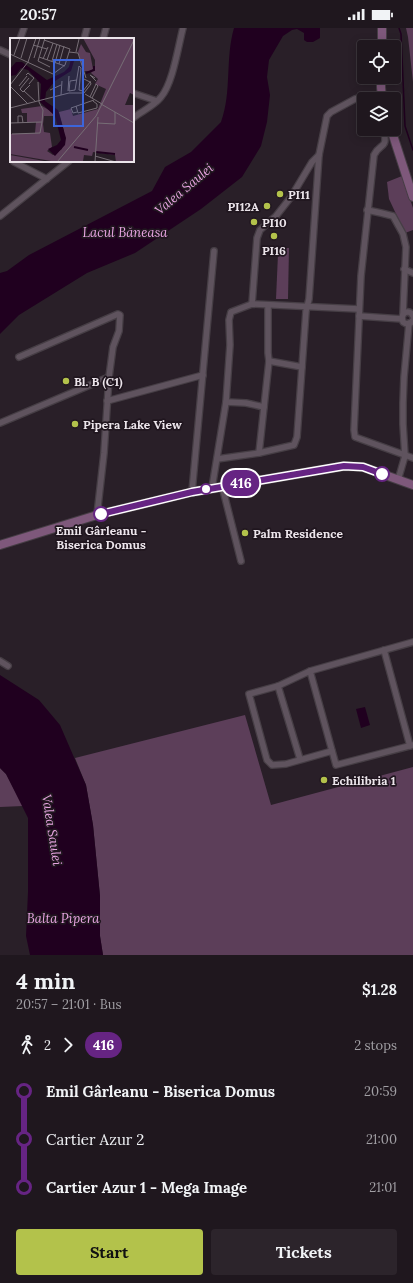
<!DOCTYPE html>
<meta charset="utf-8">
<style>
body{margin:0;font-family:Lora,serif;background:#2c242b;color:#f1f3f6;height:100vh;display:flex;flex-direction:column;font-size:15px;white-space:nowrap}
*{box-sizing:border-box;margin:0}
p{font-size:13px;color:#a19fa4}
.icon{flex:none;width:22px;height:22px;fill:none;stroke:currentColor;stroke-width:2;stroke-linecap:round;stroke-linejoin:round}
.map{position:relative;height:927px;overflow:hidden}
.side{display:flex;flex-direction:column;background:#1f171e;flex:1}
.side>*{flex:none}
.badge{padding:0 8px;border-radius:13px;font-size:14px;line-height:26px}
.buttons{position:absolute;left:357px;top:12px;display:grid;gap:8px}
.buttons a{display:grid;place-items:center;width:44px;height:44px;border-radius:4px;background:#1f171e;box-shadow:0 2px 10px #0003,0 0 0 1px #3c363c;font-size:20px}
.map>.badge{position:absolute;translate:-50% -50%;box-shadow:0 0 0 2px #fff}
.legs{display:flex;align-items:center;gap:6px;height:44px;padding:0 16px;font-size:13px}
.legs p{margin-inline-start:auto}
.head{display:flex;align-items:center;justify-content:space-between;height:68px;padding:0 16px}
h1{font-size:22px;font-weight:700;line-height:30px}
.cta{display:flex;gap:8px;margin-top:auto;padding:8px 16px}
.cta a{flex:1;height:46px;border-radius:4px;background:#b3c24b;color:#111;font-size:16px;font-weight:700;line-height:46px;text-align:center}
.cta a+a{background:#2c242b;color:#f1f3f6}
ul{padding:0 16px;list-style:none}
li{display:flex;align-items:center;gap:14px;height:48px;font-size:15px}
li i{display:grid;place-items:center;width:6px;height:100%;margin:0 5px;background:currentColor}
li i::after{content:'';width:10px;height:10px;margin:-5px;border:3px solid;border-radius:50%;background:#1f171e}
li p{margin-inline-start:auto}
li:first-child i{background:linear-gradient(#0000 50%,currentColor 0)}
li:last-child i{background:linear-gradient(currentColor 50%,#0000 0)}
.status{display:flex;justify-content:space-between;align-items:center;height:28px;padding:0 20px;background:#1f171e;direction:ltr}
.status svg{height:11px;fill:currentColor}
.map>svg:first-child{display:block}
</style>
<div class="status"><b>20:57</b><svg viewBox="0 0 49 12"><path d="M0 12V9h3v3zM5 12V6h3v6zM10 12V3h3v9zM15 12V0h3v12zM26 1h20v11H26zM47 4h2v5h-2z"/></svg></div>
<div class="map">
<svg width="413" height="927" viewBox="0 0 413 927">
<rect width="100%" height="100%" fill="#291f28"/>
<g fill="#5c3e59">
<polygon points="406,0 413,0 413,54 408,9"/>
<polygon points="402,148 413,180 413,202 405,205 389,171 387,154"/>
<polygon points="281,220 289,220 288,271 276,271 278,226"/>
<polygon points="245,687 271,777 413,739 413,927 103,927 100,908 100,868 93,797 86,757 75,730"/>
<polygon points="0,740 6,746 23,778 0,779"/>
</g>
<g fill="#20001f">
<path d="M234,0H320V10L313,14H307L304,12V5L297,1L292,2L283,8L269,32L267,49L270,67L267,94L261,118L242,149L201,181L135,225L87,245L19,287L0,306V245L7,243L29,227L152,163L165,139L191,124L221,94C232,64 225,31 234,0Z"/>
<polygon points="0,647 39,672 60,697 86,757 93,797 100,868 100,908 103,927 30,927 26,908 28,864 28,790 6,746 0,740"/>
<polygon points="365,679 370,697 361,700 356,681"/>
</g>
<g fill="none" stroke-linecap="round" stroke-linejoin="round">
<polyline stroke="#20001f" stroke-width="1.5" points="399,0 401,6 405,98 413,122"/>
<g stroke="#463e45" stroke-width="8">
<g id="street">
<polyline points="20,11 24,0"/>
<polyline points="84,11 87,0"/>
<polyline points="103,11 106,0"/>
<polyline points="0,22 11,27"/>
<polyline points="133,65 157,73"/>
<path d="M133,90C142,83 154,78 161,69C173,55 178,19 183,0"/>
<path d="M383,101C389,122 380,114 374,127L361,248L354,402L355,409L413,430"/>
<polyline points="14,134 47,151"/>
<polyline points="367,182 381,185 393,188 403,206 406,219 403,286"/>
<polyline points="0,188 69,133"/>
<polyline points="404,241 413,245"/>
<polyline points="252,276 257,210 260,202 276,188 291,169 312,134 319,127"/>
<polyline points="359,288 402,291"/>
<path d="M413,288C411,284 408,283 404,285L402,289L403,294C407,297 411,296 413,292"/>
<polyline points="19,329 118,286 120,287 119,303 113,319 109,349 104,425 97,487"/>
<polyline points="269,333 302,339"/>
<polyline points="107,373 203,347"/>
<polyline points="226,374 246,375 264,379"/>
<polyline points="0,395 109,349"/>
<polyline points="259,425 269,333 268,325 268,277"/>
<polyline points="217,431 259,425 294,417 297,409 306,283 309,271 319,127 327,88 331,84 355,71 364,69 370,71"/>
<polyline points="398,452 405,428 403,396 403,375 404,349 409,295"/>
<polyline points="222,458 241,533"/>
<polyline points="212,460 226,374 230,317 229,292 231,284 252,276 359,281"/>
<polyline points="192,464 214,223"/>
<polyline points="384,622 410,718"/>
<polyline points="0,633 8,638"/>
<polyline points="310,643 336,737 413,717"/>
<polyline points="278,658 300,731"/>
<polyline points="332,723 286,736 272,737 267,732 249,666 278,658 310,643 413,614"/>
</g>
</g>
<g stroke="#463e45" stroke-width="10">
<g id="secondary">
<polyline points="382,19 382,0"/>
<polyline points="381,49 381,59 382,71"/>
<polyline points="391,101 413,169"/>
<polyline points="0,517 97,487 192,464 344,438 363,439 413,457"/>
</g>
</g>
<use href="#street" stroke="#5f535e" stroke-width="5.5"/>
<use href="#secondary" stroke="#7e587b" stroke-width="8"/>
</g>
<g fill="none" stroke-linecap="round" stroke-linejoin="round">
<g stroke="#fff" stroke-width="9">
<polyline id="line-1" points="101,486 192,464 344,438 363,439 382,446"/>
</g>
<use href="#line-1" stroke="#662483" stroke-width="6"/>
</g>
<g fill="#b3c24b" stroke="#20161f" stroke-width="1.5">
<circle cx="280" cy="166" r="4"/>
<circle cx="267" cy="178" r="4"/>
<circle cx="254" cy="194" r="4"/>
<circle cx="274" cy="208" r="4"/>
<circle cx="66" cy="353" r="4"/>
<circle cx="75" cy="396" r="4"/>
<circle cx="245" cy="505" r="4"/>
<circle cx="324" cy="752" r="4"/>
</g>
<g fill="#fff" stroke="#662483" stroke-width="2">
<circle cx="382" cy="446" r="7"/>
<circle cx="206" cy="461" r="5"/>
<circle cx="101" cy="486" r="7"/>
</g>
<g text-anchor="middle" dominant-baseline="central" stroke-width="3.5" stroke-linejoin="round" paint-order="stroke">
<g font-size="12" font-weight="bold" fill="#ece5eb" stroke="#20161f" text-anchor="start">
<text x="288" y="166">PI11</text>
<text x="259" y="178" text-anchor="end">PI12A</text>
<text x="262" y="194">PI10</text>
<text x="274" y="222" text-anchor="middle">PI16</text>
<text x="74" y="353">Bl. B (C1)</text>
<text x="83" y="396">Pipera Lake View</text>
<text x="253" y="505">Palm Residence</text>
<text x="332" y="752">Echilibria 1</text>
</g>
<g font-size="12" font-weight="bold" fill="#ece5eb" stroke="#20161f">
<text x="101" y="502">Emil Gârleanu -<tspan x="101" dy="14">Biserica Domus</tspan></text>
</g>
<g font-size="13" font-style="italic" fill="#e8a5e2" stroke="#20161f">
<text transform="translate(184 161) rotate(-40)">Valea Saulei</text>
<text x="125" y="204">Lacul Băneasa</text>
<text transform="translate(52 802) rotate(81)">Valea Saulei</text>
<text x="63" y="890">Balta Pipera</text>
</g>
</g>
<g transform="translate(10 10)">
<rect width="124" height="124" fill="#291f28"/>
<path d="M73,0H124V57L120,55L115,67H124V124H106L105,117L83,114L82,118L74,117L73,123L78,124H47L0,116V96L25,95L26,84H17V75H12L11,71L32,68L44,75L45,78H34L33,86L34,94L40,95L42,109L37,113L43,117L52,111L54,93L49,74L61,71L63,78L88,71L96,51L85,46L88,41L81,35L85,29V22ZM71,6L76,14L80,15L83,31L80,33H74L68,14ZM0,117L40,124H0Z" fill="#5c3e59"/>
<path d="M61,21L69,22L64,23L61,33L45,43L36,54L35,63L48,72L56,100L55,107L45,118L38,111L47,107L51,102L45,78L30,64L31,46L18,32L11,30L6,37L0,38V31L6,24H12L37,42L54,34L59,29Z" fill="#20001f"/>
<path fill="none" stroke="#20001f" stroke-width="2" d="M76,35L84,32V28M64,109L78,112M86,114L105,116"/>
<path fill="none" stroke="#776e76" stroke-width="1" d="M35,0L28,23L40,29M23,7L37,11M59,14L68,15L76,40M66,14L69,1M0,16L43,36L55,27L60,11L34,2M4,17L10,0M29,19L55,28M11,20L17,0M24,20L30,0M33,21L38,9M37,22L43,5M42,23L47,6M45,25L50,7M49,26L54,8M16,37L18,35L24,40L19,46M19,40L10,51L13,54L20,47M85,40L80,37L86,43M28,44L29,64M0,47L18,24L26,0M0,48L18,66M9,48L17,38M40,52L51,47M14,53L26,64M58,53L59,38M59,53L65,52L69,28L71,30L69,52L73,53L80,44L72,40M59,53L60,43L67,42M74,55L81,46L80,43M75,56L92,66M51,57L52,43M80,59L86,46L88,48M82,60L88,48M91,66L124,85M66,68L68,75L87,70V66L83,63M0,70L59,55H74M67,74L63,75L61,70L84,62M0,85L32,84L33,72L29,64M8,85V78H12L13,85M87,85L105,86V74M2,96L30,95L32,84M85,118L106,124M47,124L86,78L124,2M85,124L88,79"/>
<path fill="#3c65db" fill-opacity="0.15" stroke="#3c65db" stroke-width="2" d="M44,22H73V88H44Z"/>
<rect width="124" height="124" fill="none" stroke="#ece5eb" stroke-width="2"/>
</g>
</svg>
<div class="buttons">
<a><svg class="icon" aria-label="locate" viewBox="0 0 24 24"><circle cx="12" cy="12" r="6"/><path d="M12 2v4M12 18v4M2 12h4M18 12h4"/></svg></a>
<a><svg class="icon" aria-label="layers" viewBox="0 0 24 24"><path d="M12 4l9 5-9 5-9-5zM3 14l9 5 9-5"/></svg></a>
</div>
<b class="badge" style="left:241px;top:455px;background:#662483;color:#fff">416</b>
</div>
<section class="side">
<div class="head"><div><h1>4 min</h1><p>20:57 – 21:01 · Bus</p></div><b>$1.28</b></div>
<div class="legs"><svg class="icon" aria-label="walk" viewBox="0 0 24 24"><circle cx="13" cy="4" r="2"/><path d="M13 8l-2 6 4 7M11 14l-3 7M7 12l3-4h3l4 4"/></svg>2<svg class="icon" aria-label="forward" viewBox="0 0 24 24"><path d="M9 5l7 7-7 7"/></svg><b class="badge" style="background:#662483;color:#fff">416</b><p>2 stops</p></div>
<ul>
<li><i style="color:#662483"></i><b>Emil Gârleanu - Biserica Domus</b><p>20:59</p></li>
<li><i style="color:#662483"></i><span>Cartier Azur 2</span><p>21:00</p></li>
<li><i style="color:#662483"></i><b>Cartier Azur 1 - Mega Image</b><p>21:01</p></li>
</ul>
<div class="cta"><a>Start</a><a>Tickets</a></div>
</section>
